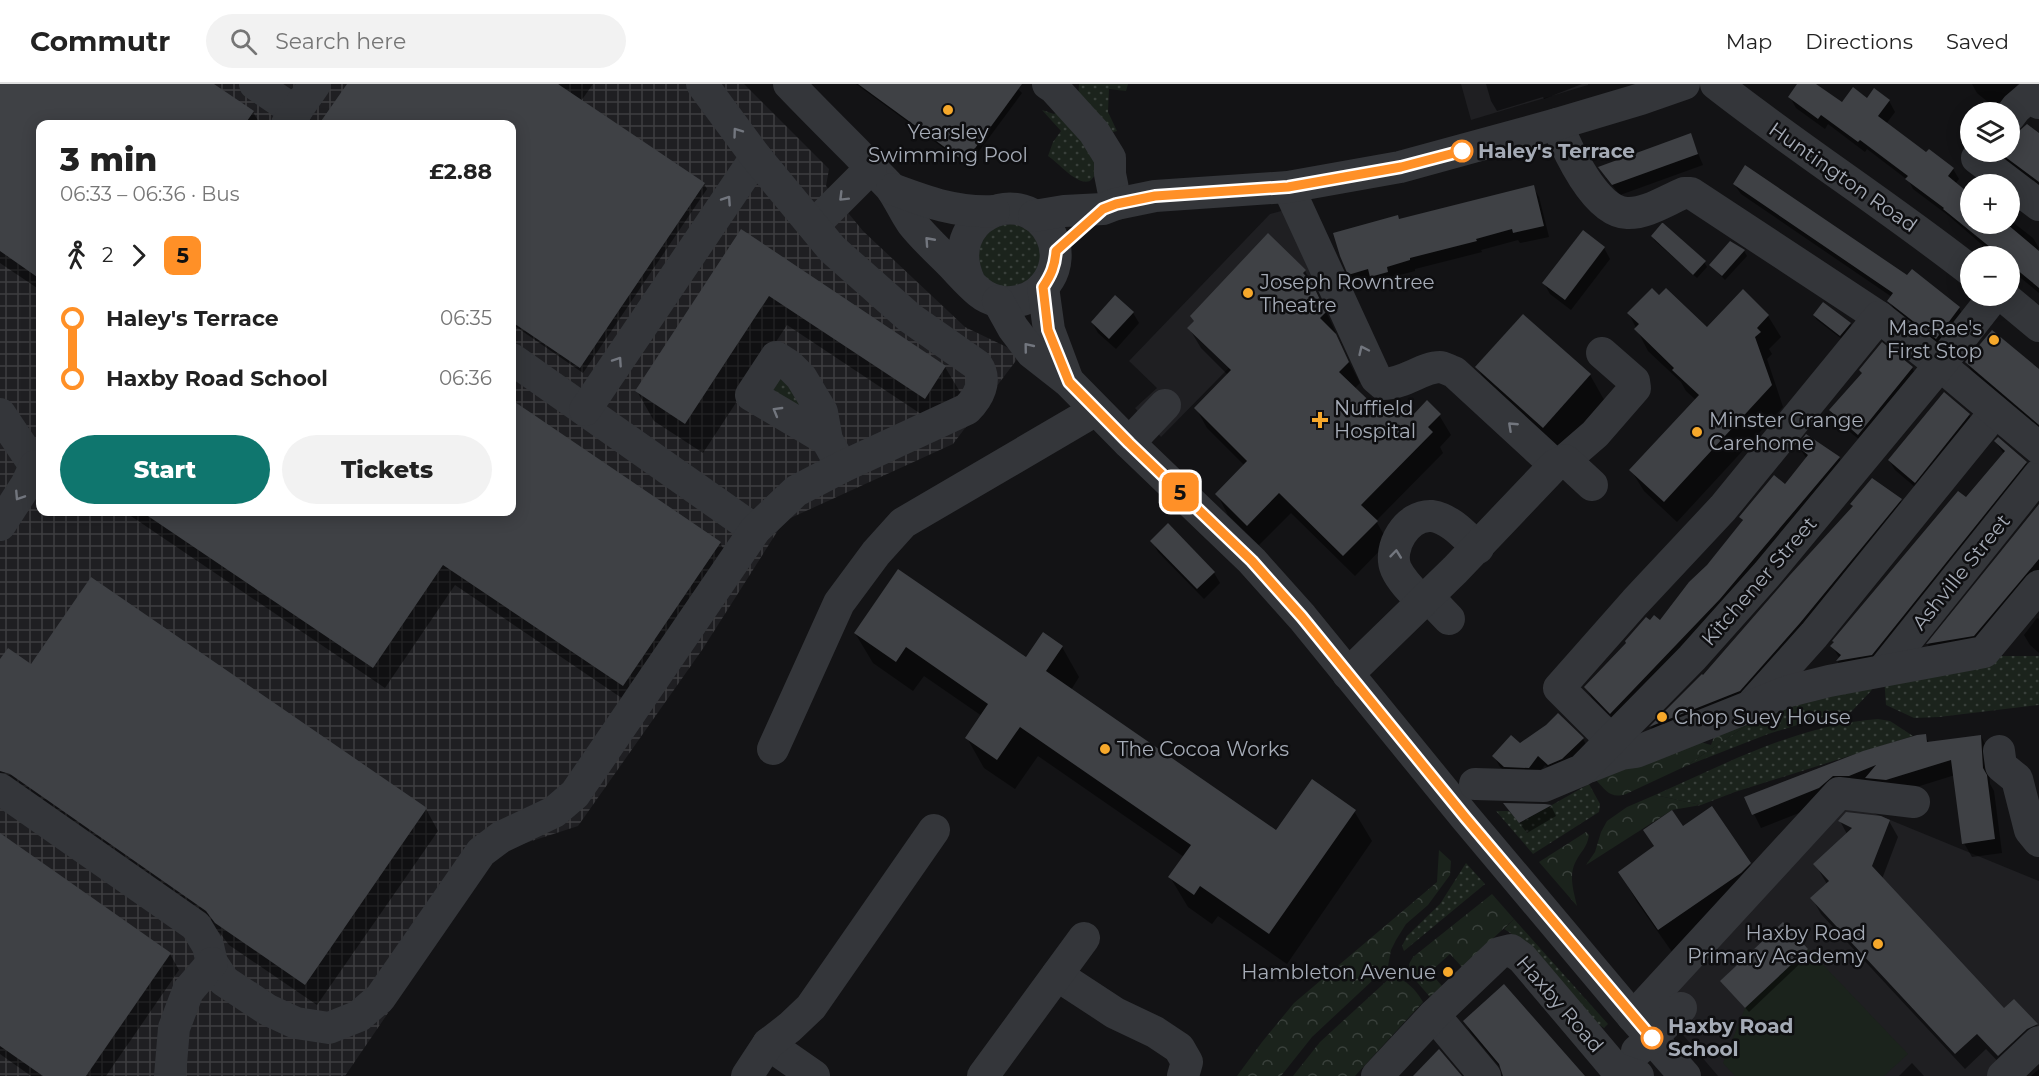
<!DOCTYPE html>
<meta charset="utf-8">
<style>
body{margin:0;font-family:Montserrat,sans-serif;background:#f2f2f2;color:#222;height:100vh;display:flex;flex-direction:column;font-size:22px;white-space:nowrap}
*{box-sizing:border-box;margin:0}
p{font-size:20px;color:#767676}
.icon{flex:none;width:33px;height:33px;fill:none;stroke:currentColor;stroke-width:2;stroke-linecap:round;stroke-linejoin:round}
.map{position:relative;flex:1;overflow:hidden}
.panel{position:absolute;left:36px;top:36px;width:480px;height:396px;display:flex;flex-direction:column;background:#fff;border-radius:12px;box-shadow:0 3px 15px #0003}
.panel>*{flex:none}
.badge{padding:0 12px;border-radius:9px;font-size:21px;line-height:39px}
.tools{position:absolute;left:1960px;top:18px;display:grid;gap:12px}
.tools a{display:grid;place-items:center;width:60px;height:60px;border-radius:50%;background:#fff;box-shadow:0 3px 15px #0003;font-size:30px}
.map>.badge{position:absolute;translate:-50% -50%;box-shadow:0 0 0 3px #fff}
.legs{display:flex;align-items:center;gap:9px;height:66px;padding:0 24px;font-size:20px}
.legs p{margin-inline-start:auto}
.head{display:flex;align-items:center;justify-content:space-between;height:102px;padding:0 24px}
h1{font-size:33px;font-weight:800;line-height:45px}
.primary-button{display:flex;gap:12px;margin-top:auto;padding:12px 24px}
.primary-button a{flex:1;height:69px;border-radius:36px;background:#0f766e;color:#fff;font-size:24px;font-weight:800;line-height:69px;text-align:center}
.primary-button a+a{background:#f2f2f2;color:#222}
ul{padding:0 24px;list-style:none}
li{display:flex;align-items:center;gap:21px;height:60px;font-size:22px}
li i{display:grid;place-items:center;width:9px;height:100%;margin:0 8px;background:currentColor}
li i::after{content:'';width:15px;height:15px;margin:-8px;border:4px solid;border-radius:50%;background:#fff}
li p{margin-inline-start:auto}
li:first-child i{background:linear-gradient(#0000 50%,currentColor 0)}
li:last-child i{background:linear-gradient(currentColor 50%,#0000 0)}
header{display:flex;align-items:center;gap:36px;box-sizing:border-box;height:84px;padding:0 30px;background:#fff;border-bottom:2px solid #e0e0e0}
header strong{font-size:28px}
nav{display:flex;gap:33px;margin-inline-start:auto;font-size:21px}
.search{width:420px;height:54px;background:#f2f2f2;display:flex;align-items:center;gap:15px;box-sizing:border-box;padding:0 21px;border-radius:33px;color:#767676;font-size:22px}
.map>svg:first-child{display:block}
</style>
<header>
<strong>Commutr</strong>
<div class="search"><svg class="icon" aria-label="search" viewBox="0 0 24 24"><circle cx="10" cy="10" r="6"/><path d="M15 15l6 6"/></svg>Search here</div>
<nav><a>Map</a><a>Directions</a><a>Saved</a></nav>
</header>
<div class="map">
<svg width="2039" height="992" viewBox="0 0 2039 992">
<defs>
<pattern id="industrial-grid" width="8" height="8" patternUnits="userSpaceOnUse" patternTransform="scale(1.5)"><rect width="8" height="8" fill="#1f1f22"/><path d="M0 4h8M4 0v8" fill="none" stroke="#3d3d40"/></pattern>
<pattern id="grass-dots" width="8" height="8" patternUnits="userSpaceOnUse" patternTransform="scale(1.5)"><rect width="8" height="8" fill="#1b231c"/><path d="M2 2h.1M6 6h.1" fill="none" stroke="#39403b" stroke-width="1.8" stroke-linecap="round"/></pattern>
<pattern id="forest-crowns" width="20" height="18" patternUnits="userSpaceOnUse" patternTransform="scale(1.5)"><rect width="20" height="18" fill="#1b231c"/><path d="M2 6a3 3 0 1 1 6 0M12 15a3 3 0 1 1 6 0" fill="none" stroke="#39403b"/></pattern>
</defs>
<rect width="100%" height="100%" fill="#131315"/>
<g fill="#1f1f22">
<polygon points="1461,0 1588,0 1588,1 1471,36"/>
<polygon points="1289,125 1321,190 1161,353 1135,324 1157,304 1129,277 1270,130"/>
<polygon points="1844,717 2039,797 2039,943 1988,992 1718,992 1660,924"/>
</g>
<path fill="url(#industrial-grid)" fill-rule="evenodd" d="M0,0H744L829,85L826,102L863,147L965,243L1021,270L953,360L784,437L702,566L578,742L498,768L345,992H0ZM40,40H512V428H40Z"/>
<g fill="url(#grass-dots)">
<path d="M1079,0H1128L1126,7L1109,5L1108,28L1117,47L1085,55C1091,65 1103,85 1092,95C1089,99 1083,98 1079,96C1068,91 1058,79 1048,72L1053,58L1061,47L1042,26L1054,30L1078,14Z"/>
<path d="M1011,140L1022,142L1031,148L1038,156L1042,177L1033,196L1003,205C997,202 988,198 983,192C973,179 978,154 992,145C998,141 1004,141 1011,140Z"/>
<polygon points="778,290 786,290 806,327 770,312"/>
<polygon points="1988,572 2039,572 2039,621 1939,633 1914,634 1886,621 1884,592"/>
<polygon points="1878,593 1871,607 1851,628 1836,629 1768,650 1686,682 1753,637 1758,625 1764,638 1776,634 1771,620"/>
<path d="M1878,635L1890,637L1913,652L1735,708L1701,721L1655,711C1727,679 1798,641 1878,635Z"/>
<polygon points="1589,700 1600,720 1599,728 1533,770 1496,727 1509,727 1520,739"/>
<polygon points="1466,779 1485,800 1404,867 1402,862 1407,852 1440,820"/>
<polygon points="1514,835 1608,940 1604,944 1592,936 1521,856 1504,845"/>
</g>
<g fill="url(#forest-crowns)">
<path d="M1753,637L1686,682L1626,710C1611,715 1606,707 1596,696L1683,653L1711,661L1714,653Z"/>
<polygon points="1655,711 1701,721 1672,726 1586,781 1595,768 1601,748 1607,737 1627,723"/>
<path d="M1586,748L1589,751C1587,764 1581,767 1576,777C1568,791 1574,808 1577,822L1539,778Z"/>
<polygon points="1439,766 1451,777 1450,791 1428,821 1406,840 1396,856 1391,866 1388,882 1312,953 1281,992 1237,992 1262,958 1294,919 1437,798"/>
<polygon points="1492,810 1514,835 1462,883 1450,870 1430,888 1442,902 1430,913 1411,891 1409,880 1413,873"/>
<path d="M1392,892C1407,896 1415,905 1423,918L1355,992H1293L1320,958Z"/>
</g>
<polygon fill="#1b231c" points="1808,865 1908,970 1884,992 1735,992 1723,979 1745,924"/>
<g fill="#0007">
<polygon points="0,0 212,0 253,28 260,40 40,40 40,206 0,179"/>
<polygon points="349,0 593,0 581,17 704,100 707,105 583,289 512,240 512,40 321,40"/>
<polygon points="856,0 1013,0 1022,9 968,82"/>
<polygon points="1486,0 1582,0 1544,15 1543,13 1497,27 1491,17"/>
<polygon points="1799,0 1814,0 1842,20 1867,16 1875,6 1889,17 1895,28 1886,40 1926,70 1953,85 1959,95 1955,100 1971,113 1971,140 2010,140 2010,136 2033,154 2039,164 2037,167 2039,169 2039,209 2010,185 2010,172 1995,172 1949,132 1913,105 1909,97 1867,65 1865,68 1828,40 1825,45 1796,24 1790,13"/>
<polygon points="1972,0 2018,0 2000,23 1994,23 1977,9"/>
<polygon points="1690,51 1703,81 1620,111 1606,94"/>
<polygon points="2010,51 2039,51 2039,103 2007,79 2001,68 2010,68"/>
<polygon points="1734,100 1907,193 1912,187 1959,224 1965,235 1942,264 1895,227 1889,217 1892,213 1741,110"/>
<polygon points="1533,103 1539,113 1549,153 1520,159 1518,156 1481,166 1482,168 1415,185 1415,187 1392,193 1393,199 1377,203 1373,196 1356,201 1350,190 1399,136"/>
<polygon points="741,147 945,283 963,313 942,344 787,241 703,369 654,337 637,307"/>
<polygon points="1652,152 1704,178 1707,183 1697,194 1655,157"/>
<polygon points="1731,158 1744,167 1747,172 1725,196 1711,181"/>
<polygon points="1604,164 1610,175 1571,226 1550,210 1544,199"/>
<polygon points="1305,187 1323,221 1336,249 1335,251 1360,299 1354,305 1384,334 1412,334 1439,331 1451,351 1440,363 1443,369 1376,437 1388,458 1355,492 1291,429 1259,461 1228,431 1217,410 1245,382 1207,344 1196,324 1228,291 1201,264 1189,244"/>
<polygon points="1133,229 1139,239 1116,265 1098,249 1092,238"/>
<polygon points="1629,230 1707,245 1768,232 1781,253 1769,265 1772,270 1767,275 1783,323 1677,438 1644,407 1631,386 1696,316 1686,307 1681,298 1648,267"/>
<polygon points="1814,231 1850,240 1853,244 1843,256 1817,236"/>
<polygon points="1967,279 2039,288 2039,345 1973,289"/>
<polygon points="1477,283 1590,291 1607,321 1561,373 1495,314"/>
<polygon points="1912,284 1918,294 1865,360 1836,337 1830,326 1863,290"/>
<polygon points="512,318 720,459 732,480 635,623 455,501 385,604 125,428 512,428"/>
<polygon points="1969,331 1975,341 1921,408 1895,386 1889,376"/>
<polygon points="1807,352 1839,374 1845,385 1617,639 1592,614 1586,603 1650,538 1660,538 1743,438 1741,433 1785,402 1807,375 1798,362"/>
<polygon points="1996,358 2026,379 2032,389 1878,581 1843,587 1838,578 1840,575 1832,562 1966,416 2004,370"/>
<polygon points="1900,416 1906,426 1746,618 1656,653 1651,644 1702,592 1703,593 1854,424 1852,420"/>
<polygon points="2039,422 2039,490 1980,562 1934,570 1928,561"/>
<polygon points="1152,457 1214,489 1220,499 1204,515 1158,468"/>
<polygon points="2037,534 2039,535 2039,569 2030,561 2024,551"/>
<polygon points="855,549 1027,575 1062,563 1079,593 1071,606 1277,748 1354,727 1372,757 1287,880 1218,832 1212,840 1188,823 1170,793 1184,773 1038,672 1015,705 984,684 967,654 982,632 924,592 913,607 873,579"/>
<polygon points="0,577 32,582 426,725 438,747 317,921 229,861 220,849 24,711 0,703"/>
<polygon points="1558,631 1583,655 1589,666 1555,691 1545,681 1535,694 1511,693 1500,683 1494,672 1520,661 1547,642"/>
<polygon points="1925,652 1930,660 1981,652 1988,666 1990,700 1994,707 2002,769 1972,773 1964,759 1955,691 1894,710 1827,718 1761,744 1746,714"/>
<polygon points="1505,720 1551,722 1556,732 1527,749"/>
<polygon points="1840,737 1889,737 1898,753 1882,795 2004,926 2014,917 2037,941 2039,945 2007,987 1986,965 1965,985 1821,830 1812,814 1827,800 1815,780 1847,750"/>
<polygon points="1683,744 1749,779 1767,810 1677,875 1637,818 1620,788"/>
<polygon points="0,751 170,870 179,886 106,992 31,992 0,970"/>
<polygon points="1783,841 1809,871 1749,928 1725,902"/>
<polygon points="1465,938 1582,992 1515,992 1506,990 1471,949"/>
<polygon points="1912,979 1924,992 1899,992"/>
<polygon points="2039,985 2039,992 2031,992"/>
</g>
<g fill="#3f4145">
<polygon points="0,0 214,0 254,27 245,40 40,40 40,195 0,167"/>
<polygon points="347,0 558,0 705,99 580,284 512,238 512,40 319,40"/>
<polygon points="858,0 1022,0 965,78"/>
<polygon points="1797,0 1816,0 1842,18 1853,3 1867,14 1874,4 1890,16 1878,32 1926,68 1929,65 1954,84 1948,92 1971,111 1971,140 2007,140 2039,167 2039,204 2010,180 2010,172 2001,172 1943,125 1944,124 1905,95 1908,92 1860,56 1858,58 1821,31 1818,35 1788,13"/>
<polygon points="2027,40 2039,49 2039,98 2000,69 2010,68 2010,50 2018,48"/>
<polygon points="1691,49 1698,70 1612,101 1598,83"/>
<polygon points="1745,81 1907,191 1912,185 1960,223 1936,255 1887,217 1893,209 1733,100"/>
<polygon points="1534,101 1544,142 1513,149 1512,145 1476,155 1477,157 1410,174 1410,176 1387,183 1388,188 1370,193 1368,185 1348,191 1340,172 1333,149 1398,131 1399,135"/>
<polygon points="1662,139 1663,139 1706,177 1693,191 1651,152"/>
<polygon points="741,145 946,282 925,315 769,212 685,340 635,307"/>
<polygon points="1583,146 1605,163 1565,216 1542,199"/>
<polygon points="1268,149 1306,186 1303,189 1312,199 1326,228 1320,234 1336,250 1349,278 1339,288 1384,331 1397,318 1412,332 1427,316 1441,330 1428,343 1433,348 1361,421 1378,437 1343,472 1279,409 1247,442 1215,410 1247,377 1194,324 1231,286 1187,244 1194,237 1190,232"/>
<polygon points="1730,157 1745,166 1722,192 1709,181"/>
<polygon points="1652,204 1659,211 1666,204 1707,243 1743,205 1769,231 1757,244 1761,248 1755,253 1772,301 1664,418 1629,386 1699,311 1672,286 1674,284 1634,245 1639,240 1627,229"/>
<polygon points="1115,211 1134,228 1109,255 1091,238"/>
<polygon points="1823,218 1851,239 1840,252 1813,231"/>
<polygon points="1523,230 1591,290 1543,344 1475,283"/>
<polygon points="1992,246 2039,285 2039,341 1965,278"/>
<polygon points="1882,258 1913,283 1858,351 1829,326 1862,289 1859,286"/>
<polygon points="1944,308 1970,330 1915,399 1888,376"/>
<polygon points="512,316 721,458 623,602 443,481 373,584 142,428 512,428"/>
<polygon points="1806,350 1840,373 1720,515 1610,630 1584,603 1626,559 1625,557 1646,533 1650,536 1654,531 1660,536 1689,498 1707,481 1743,436 1739,433 1774,391 1785,400 1808,371 1797,362"/>
<polygon points="1998,353 2027,378 1872,571 1836,577 1841,571 1830,562 1834,558 1832,557 1958,407 1966,413 2005,367 1994,357"/>
<polygon points="1872,394 1902,415 1800,539 1740,607 1649,643 1702,590 1703,591 1790,491 1853,422 1850,420"/>
<polygon points="2039,420 2039,475 2028,488 1974,552 1926,560"/>
<polygon points="1168,439 1215,488 1197,505 1150,457"/>
<polygon points="898,485 1026,573 1043,548 1063,562 1046,587 1276,746 1312,695 1356,726 1269,850 1200,802 1194,811 1168,793 1191,761 1020,643 997,676 965,654 988,620 906,563 896,578 854,549"/>
<polygon points="91,493 427,724 305,901 215,839 206,827 10,690 0,687 0,575 8,564 31,580"/>
<polygon points="1558,629 1584,654 1562,675 1548,681 1538,672 1529,684 1504,683 1492,672 1511,651 1520,659 1546,641"/>
<polygon points="1926,650 1927,658 1981,651 1983,684 1987,691 1995,755 1962,760 1951,676 1886,696 1865,694 1876,681 1849,692 1833,692 1819,704 1752,731 1744,713 1863,667 1917,651"/>
<polygon points="1503,719 1545,720 1552,721 1519,739"/>
<polygon points="1712,722 1751,779 1741,789 1658,846 1618,788 1654,762 1643,746 1672,726 1683,742"/>
<polygon points="1846,728 1881,732 1890,736 1872,782 2004,924 2014,915 2038,940 2027,945 1998,972 1977,950 1955,970 1810,814 1829,797 1813,780 1852,744 1838,737"/>
<polygon points="0,749 171,869 86,992 43,992 0,962"/>
<polygon points="1783,838 1808,865 1745,924 1720,897"/>
<polygon points="1504,900 1585,992 1503,992 1499,980 1463,937"/>
<polygon points="1439,965 1462,992 1413,992"/>
</g>
<g fill="none" stroke-linecap="round" stroke-linejoin="round">
<g stroke="#34363a" stroke-width="32">
<polyline points="255,0 296,28"/>
<path d="M789,0C811,23 834,46 856,68C867,80 880,92 891,104C899,115 904,128 912,139C923,153 937,166 950,179C959,188 968,199 979,208C1001,226 1035,219 1049,195C1057,182 1058,165 1051,151C1023,96 939,134 970,199"/>
<polyline points="1048,0 1054,4 1094,48 1110,74 1110,90 1116,120"/>
<path d="M1716,0C1799,65 1888,122 1971,187"/>
<polyline points="2010,32 2016,24 2030,12 2039,19"/>
<polyline points="287,40 315,0"/>
<path d="M1557,40C1567,65 1595,128 1627,129C1646,130 1667,116 1684,109H1691L1879,233"/>
<polyline points="1982,68 1977,74 2039,121"/>
<path d="M1288,103L1376,294L1383,300C1404,300 1423,283 1440,283C1444,283 1450,287 1454,288L1555,381"/>
<path d="M892,105C927,118 956,129 994,127"/>
<polyline points="1034,132 1064,127 1103,125 1116,120 1155,112 1288,103 1400,83 1557,40 1641,15 1684,0"/>
<polyline points="814,141 871,84"/>
<polyline points="1043,203 1049,246 1068,297"/>
<polyline points="2003,212 2039,242"/>
<polyline points="998,217 1013,244 1032,269 1069,298 1129,359 1252,477 1302,533 1465,733 1633,933 1685,992"/>
<polyline points="512,275 755,446"/>
<polyline points="585,326 756,73"/>
<polyline points="0,330 35,382 40,386"/>
<polyline points="827,356 751,311 776,273 790,282 801,293 822,328 827,356 842,383"/>
<polyline points="1129,359 1165,321"/>
<polyline points="1565,376 1595,350 1635,304 1634,297 1602,269"/>
<polyline points="0,441 26,401 35,382"/>
<polyline points="1428,513 1449,535"/>
<path d="M1423,518C1413,508 1402,498 1396,485C1387,464 1407,430 1432,432C1451,435 1465,452 1478,464"/>
<polyline points="1883,586 2039,391"/>
<polyline points="1348,590 1455,486 1555,381 1565,376 1592,401"/>
<polyline points="1754,618 1814,551 1995,328"/>
<polyline points="1611,656 1559,604 1635,518 1723,424 1879,233 1940,281 2039,364"/>
<polyline points="773,665 839,519 876,469 903,439 1096,326"/>
<polyline points="1999,667 2001,682 2017,695 2030,746 2039,757"/>
<polyline points="1588,683 1621,670 1636,668 1789,607 1829,597 1984,568 2039,502"/>
<polyline points="1475,700 1544,702 1582,686 1692,574 1767,490 1940,281 1994,212"/>
<path d="M0,705L196,842L208,862L212,879L224,897L268,926L296,939L329,944L359,932L380,914L481,768L501,753L554,728L575,710L755,446L796,407L842,383L967,325C978,314 988,297 977,281L910,234L832,165L756,73L702,0"/>
<polyline points="1057,891 1115,929 1155,948 1179,964 1187,978 1183,992"/>
<polyline points="1434,931 1485,992"/>
<polyline points="1633,933 1839,709 1914,718"/>
<polyline points="768,960 814,992"/>
<polyline points="1637,967 1652,954 1681,924"/>
<polyline points="170,992 174,944 188,907 212,879"/>
<polyline points="747,992 768,960 790,943 811,923 934,746"/>
<polyline points="983,992 1084,854"/>
<polyline points="1377,992 1434,931 1499,869 1511,866 1522,874 1615,984 1638,992"/>
<polyline points="2003,992 2039,958"/>
</g>
</g>
<defs><path id="oneway-chevron" d="M-2-3.5L2.5 0L-2 3.5" fill="none" stroke-width="1.6" stroke-linecap="round" stroke-linejoin="round" transform="scale(1.5)"/></defs>
<g stroke="#72767e">
<use href="#oneway-chevron" transform="translate(737 48) rotate(-126)"/>
<use href="#oneway-chevron" transform="translate(843 113) rotate(135)"/>
<use href="#oneway-chevron" transform="translate(727 116) rotate(-56)"/>
<use href="#oneway-chevron" transform="translate(929 157) rotate(-132)"/>
<use href="#oneway-chevron" transform="translate(1028 263) rotate(-129)"/>
<use href="#oneway-chevron" transform="translate(1363 266) rotate(-115)"/>
<use href="#oneway-chevron" transform="translate(618 277) rotate(-56)"/>
<use href="#oneway-chevron" transform="translate(777 327) rotate(-150)"/>
<use href="#oneway-chevron" transform="translate(1512 342) rotate(-137)"/>
<use href="#oneway-chevron" transform="translate(19 412) rotate(123)"/>
<use href="#oneway-chevron" transform="translate(1396 470) rotate(-84)"/>
</g>
<g fill="none" stroke-linecap="round" stroke-linejoin="round">
<g stroke="#fff" stroke-width="14">
<path id="line-1" d="M1462,67L1401,83L1288,103L1155,112L1116,120L1103,125L1056,167C1055,182 1051,191 1043,203L1048,246L1069,298L1129,359L1252,477L1302,533L1465,733L1652,954"/>
</g>
<use href="#line-1" stroke="#ff9027" stroke-width="9"/>
</g>
<g fill="#f6a82b" stroke="#0e0e10" stroke-width="2">
<circle cx="948" cy="26" r="6"/>
<circle cx="1248" cy="209" r="6"/>
<circle cx="1994" cy="256" r="6"/>
<path d="M1317 327h6v6h6v6h-6v6h-6v-6h-6v-6h6z"/>
<circle cx="1697" cy="348" r="6"/>
<circle cx="1662" cy="633" r="6"/>
<circle cx="1105" cy="665" r="6"/>
<circle cx="1878" cy="860" r="6"/>
<circle cx="1448" cy="888" r="6"/>
</g>
<g fill="#fff" stroke="#ff9027" stroke-width="3">
<circle cx="1462" cy="67" r="10"/>
<circle cx="1652" cy="954" r="10"/>
</g>
<g text-anchor="middle" dominant-baseline="central" stroke-width="5" stroke-linejoin="round" paint-order="stroke">
<g font-size="20" fill="#a5abb6" stroke="#0e0e10" text-anchor="start">
<text x="948" y="48" text-anchor="middle">Yearsley<tspan x="948" dy="23">Swimming Pool</tspan></text>
<text x="1260" y="198">Joseph Rowntree<tspan x="1260" dy="23">Theatre</tspan></text>
<text x="1982" y="244" text-anchor="end">MacRae's<tspan x="1982" dy="23">First Stop</tspan></text>
<text x="1334" y="324">Nuffield<tspan x="1334" dy="23">Hospital</tspan></text>
<text x="1709" y="336">Minster Grange<tspan x="1709" dy="23">Carehome</tspan></text>
<text x="1674" y="633">Chop Suey House</text>
<text x="1117" y="665">The Cocoa Works</text>
<text x="1866" y="849" text-anchor="end">Haxby Road<tspan x="1866" dy="23">Primary Academy</tspan></text>
<text x="1436" y="888" text-anchor="end">Hambleton Avenue</text>
</g>
<g font-size="20" font-weight="bold" fill="#a5abb6" stroke="#0e0e10" text-anchor="start">
<text x="1478" y="67">Haley's Terrace</text>
<text x="1668" y="942">Haxby Road<tspan x="1668" dy="23">School</tspan></text>
</g>
<g font-size="20" fill="#a5abb6" stroke="#0e0e10">
<text transform="translate(1843 93) rotate(35)">Huntington Road</text>
<text transform="translate(1961 488) rotate(-51)">Ashville Street</text>
<text transform="translate(1759 497) rotate(-49)">Kitchener Street</text>
<text transform="translate(1560 920) rotate(49)">Haxby Road</text>
</g>
</g>
</svg>
<div class="tools">
<a><svg class="icon" aria-label="layers" viewBox="0 0 24 24"><path d="M12 4l9 5-9 5-9-5zM3 14l9 5 9-5"/></svg></a>
<a>+</a>
<a>−</a>
</div>
<b class="badge" style="left:1180px;top:408px;background:#ff9027;color:#111">5</b>
<section class="panel">
<div class="head"><div><h1>3 min</h1><p>06:33 – 06:36 · Bus</p></div><b>£2.88</b></div>
<div class="legs"><svg class="icon" aria-label="walk" viewBox="0 0 24 24"><circle cx="13" cy="4" r="2"/><path d="M13 8l-2 6 4 7M11 14l-3 7M7 12l3-4h3l4 4"/></svg>2<svg class="icon" aria-label="forward" viewBox="0 0 24 24"><path d="M9 5l7 7-7 7"/></svg><b class="badge" style="background:#ff9027;color:#111">5</b></div>
<ul>
<li><i style="color:#ff9027"></i><b>Haley's Terrace</b><p>06:35</p></li>
<li><i style="color:#ff9027"></i><b>Haxby Road School</b><p>06:36</p></li>
</ul>
<div class="primary-button"><a>Start</a><a>Tickets</a></div>
</section>
</div>
